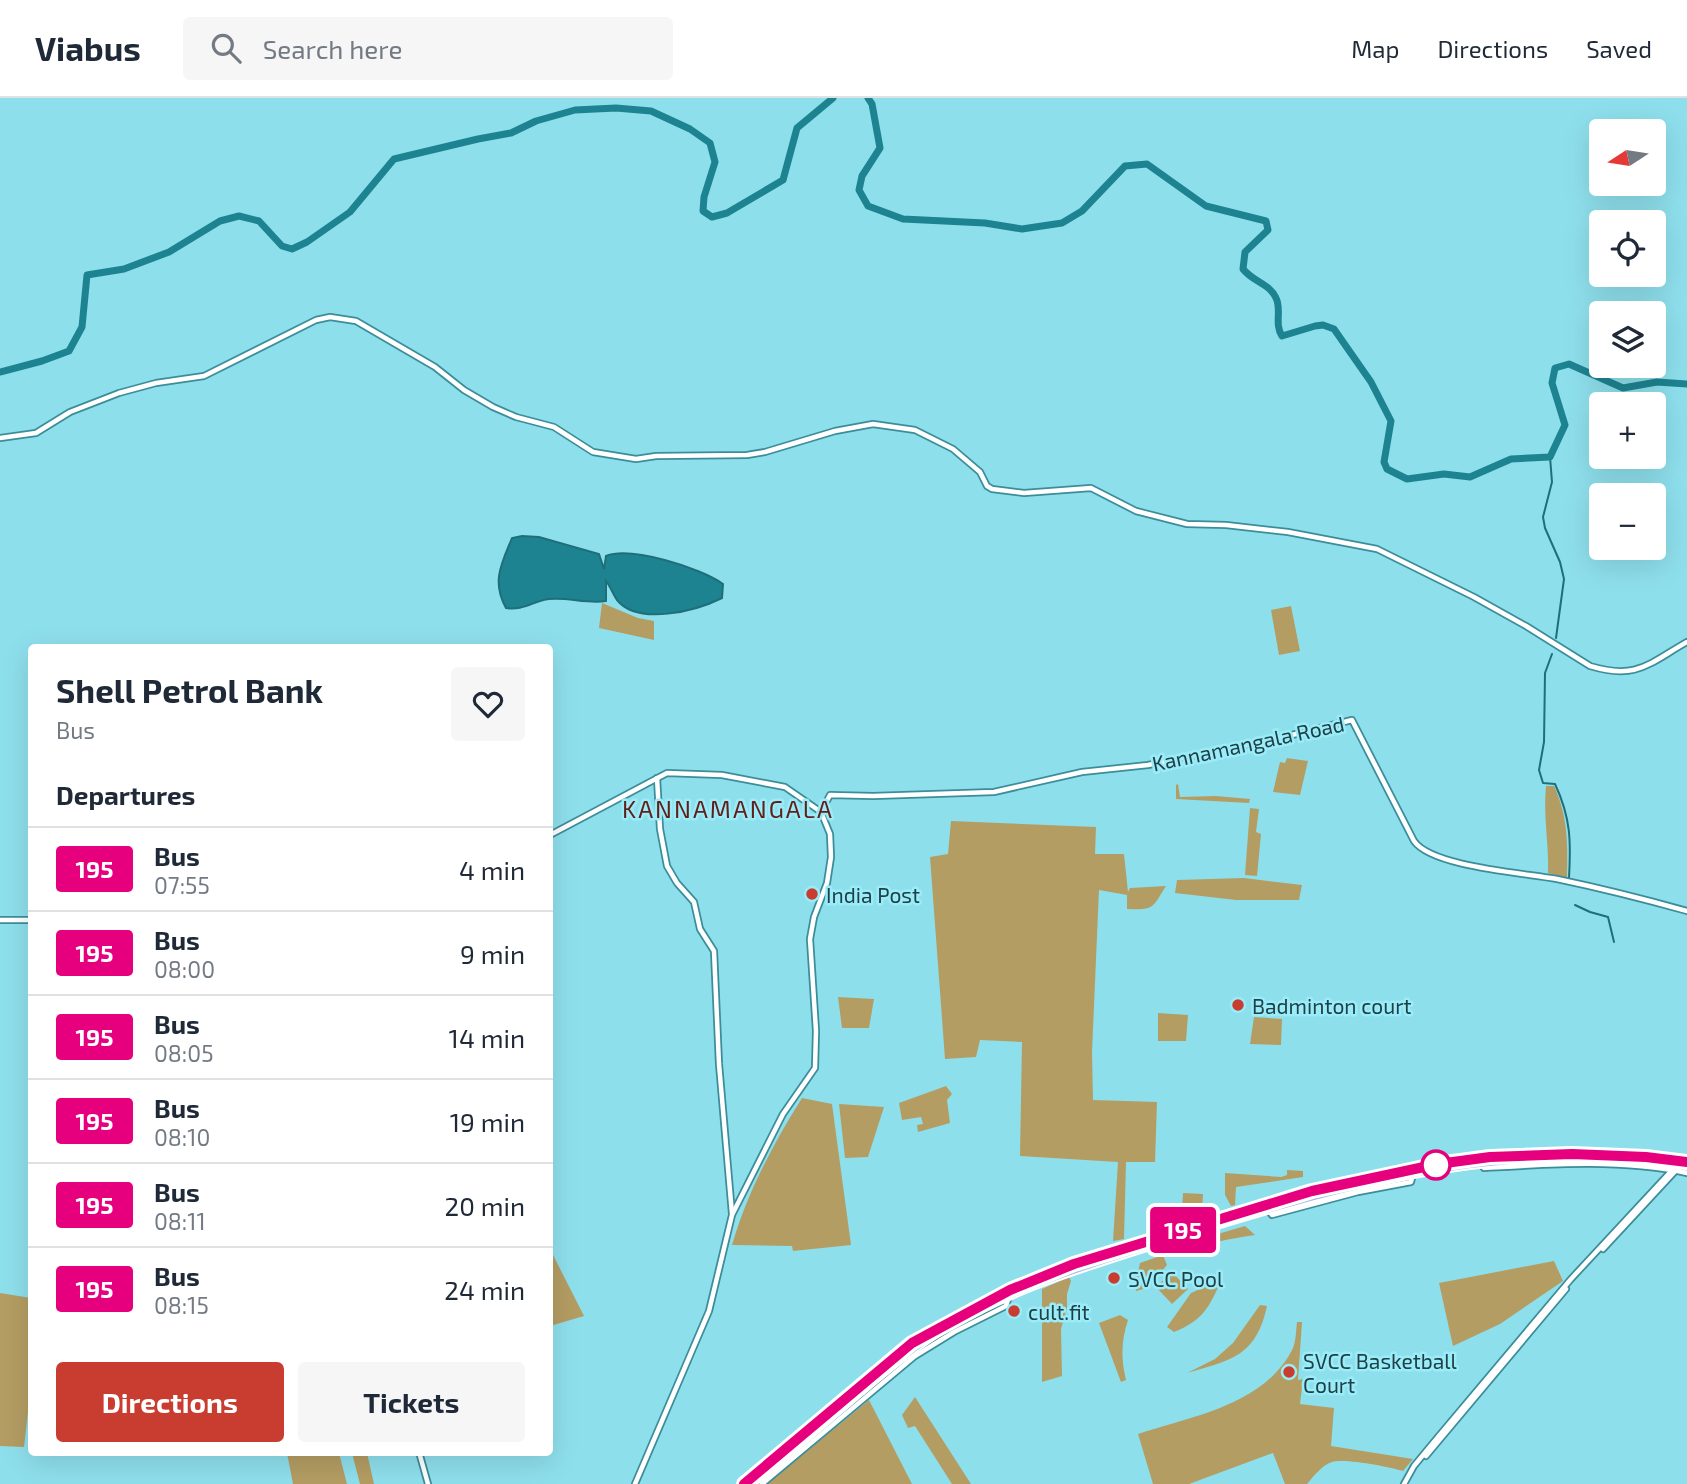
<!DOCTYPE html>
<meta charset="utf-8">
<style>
body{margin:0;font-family:"Exo 2",sans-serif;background:#f6f6f7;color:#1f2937;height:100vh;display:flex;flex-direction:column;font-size:26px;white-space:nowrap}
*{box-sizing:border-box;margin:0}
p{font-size:23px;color:#747a83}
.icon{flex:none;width:38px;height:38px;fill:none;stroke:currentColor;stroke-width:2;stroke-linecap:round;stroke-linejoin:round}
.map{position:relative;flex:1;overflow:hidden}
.drawer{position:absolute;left:28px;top:546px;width:525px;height:812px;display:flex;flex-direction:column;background:#fff;border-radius:7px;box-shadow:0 7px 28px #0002}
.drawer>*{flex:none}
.badge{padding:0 14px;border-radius:5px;font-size:24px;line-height:46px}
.needle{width:46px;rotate:258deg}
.buttons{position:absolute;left:1589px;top:21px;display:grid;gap:14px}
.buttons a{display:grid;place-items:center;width:77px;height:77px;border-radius:7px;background:#fff;box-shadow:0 7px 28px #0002;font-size:35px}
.map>.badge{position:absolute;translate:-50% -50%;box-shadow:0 0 0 4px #fff}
h2{padding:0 28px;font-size:26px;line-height:63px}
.round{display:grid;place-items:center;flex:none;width:74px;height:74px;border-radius:7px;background:#f6f6f7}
.head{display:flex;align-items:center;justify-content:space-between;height:119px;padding:0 28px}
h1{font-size:33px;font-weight:700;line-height:52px}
.primary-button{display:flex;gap:14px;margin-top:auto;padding:14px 28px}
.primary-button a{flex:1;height:80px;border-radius:7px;background:#c93c30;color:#fff;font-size:28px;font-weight:700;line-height:80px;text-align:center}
.primary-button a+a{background:#f6f6f7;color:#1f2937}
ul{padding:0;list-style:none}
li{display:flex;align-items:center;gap:21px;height:84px;padding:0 28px;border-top:2px solid #e0e1e3}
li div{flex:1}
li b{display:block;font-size:26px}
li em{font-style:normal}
li .badge{min-width:77px;font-weight:700;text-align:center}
header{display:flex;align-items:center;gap:42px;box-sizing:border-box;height:98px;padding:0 35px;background:#fff;border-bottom:2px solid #e0e1e3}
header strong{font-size:33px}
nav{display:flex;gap:38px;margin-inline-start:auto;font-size:24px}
.search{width:490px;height:63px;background:#f6f6f7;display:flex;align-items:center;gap:18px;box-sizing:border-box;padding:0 24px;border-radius:7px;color:#747a83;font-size:26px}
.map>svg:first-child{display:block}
</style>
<header>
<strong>Viabus</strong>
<div class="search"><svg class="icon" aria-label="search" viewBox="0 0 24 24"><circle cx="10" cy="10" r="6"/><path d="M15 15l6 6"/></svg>Search here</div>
<nav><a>Map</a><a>Directions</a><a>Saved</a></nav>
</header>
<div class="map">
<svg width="1687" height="1386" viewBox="0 0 1687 1386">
<rect width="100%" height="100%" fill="#8edfec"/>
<g fill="#b49d63">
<polygon points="602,505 638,520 654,523 654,542 599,530"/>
<polygon points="1291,508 1300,553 1279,557 1271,512"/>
<polygon points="1287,660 1308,663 1300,697 1273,694 1280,664 1285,665"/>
<polygon points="1178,686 1180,699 1216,698 1250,701 1249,705 1176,701 1176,687"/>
<path d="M1546,688H1554C1568,718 1568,747 1567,780L1548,775C1549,746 1543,718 1546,688Z"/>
<polygon points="1250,710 1259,711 1256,734 1261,736 1257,778 1245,777"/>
<path d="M951,723L1096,729L1095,756H1124L1128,794L1130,790L1166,788C1152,810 1155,812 1127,811V797L1099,792L1092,954L1093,1002L1157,1004L1155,1064H1126L1124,1141L1113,1143L1118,1064L1020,1058L1022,944L980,942L976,959L945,961L930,759L948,756Z"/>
<polygon points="1244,780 1302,787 1299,802 1236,802 1175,795 1177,782"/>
<polygon points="838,899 874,901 869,930 842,930"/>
<polygon points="1158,915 1188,917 1186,943 1158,943"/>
<polygon points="1254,919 1282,921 1281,947 1250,946"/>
<polygon points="946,988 952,996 947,1002 950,1025 918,1034 917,1027 923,1026 921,1019 902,1022 899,1005"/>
<path d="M802,1000L832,1006L851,1147L793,1153L792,1148L732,1147C747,1095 773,1046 802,1000Z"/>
<polygon points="839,1006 884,1009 868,1059 845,1060"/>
<polygon points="1287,1072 1303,1073 1303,1079 1236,1089 1235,1107 1231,1108 1225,1097 1225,1075 1281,1079 1287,1077"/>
<polygon points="1183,1095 1203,1096 1202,1115 1182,1114"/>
<path d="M1245,1128L1255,1137C1228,1141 1203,1145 1180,1159L1177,1148Z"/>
<polygon points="550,1151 584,1218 550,1228"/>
<polygon points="1163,1157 1167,1167 1147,1190 1136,1193 1131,1180 1138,1175 1140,1165"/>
<polygon points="1554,1163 1563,1183 1500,1226 1453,1248 1439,1185"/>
<polygon points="1172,1174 1188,1191 1172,1206 1156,1189"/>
<polygon points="1069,1179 1071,1183 1067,1196 1067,1210 1061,1231 1062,1278 1042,1284 1042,1191"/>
<path d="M1222,1181C1209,1209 1204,1222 1174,1234L1167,1229L1191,1195Z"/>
<polygon points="0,1195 31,1200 31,1314 28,1314 24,1349 0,1348"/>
<path d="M1260,1207L1267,1208C1256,1258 1232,1262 1187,1275L1215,1261L1233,1245Z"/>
<path d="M1120,1217L1128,1222C1121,1243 1121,1261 1126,1282L1121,1284L1099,1225Z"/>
<path d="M1297,1224H1302L1298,1282L1303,1281L1300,1306L1334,1310L1331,1348L1413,1361L1403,1373C1390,1369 1345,1360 1332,1364C1322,1367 1314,1378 1307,1386H1285L1273,1355L1189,1386H1153L1138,1336C1193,1318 1265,1307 1293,1250C1296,1243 1296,1232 1297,1224Z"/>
<polygon points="915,1299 971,1386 952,1386 915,1328 908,1330 902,1317"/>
<polygon points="869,1302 912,1386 767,1386"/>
<polygon points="287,1355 339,1355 347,1386 293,1386"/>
<polygon points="352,1355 367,1355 374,1386 360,1386"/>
</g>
<path fill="#1e8391" stroke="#1e6f7a" stroke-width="2" d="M522,438L539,439L599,456L604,471L606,458C631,448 701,470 723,486L722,500C696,513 638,528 617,502C613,496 610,488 606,483V503C587,506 568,499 549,501C533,503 523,513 506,510C491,483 502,465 512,440Z"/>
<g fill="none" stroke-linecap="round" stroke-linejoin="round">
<g stroke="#1e6f7a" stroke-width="2">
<polyline points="1550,359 1552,384 1543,419 1545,430 1560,464 1564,481 1556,540"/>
<path d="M1552,556L1545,575L1544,644L1539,672L1543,685L1555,686C1571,720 1571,744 1569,780"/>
<polyline points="1575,807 1590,814 1608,819 1614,844"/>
</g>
<g stroke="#1e8391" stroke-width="7">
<path d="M868,0L872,6L880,50L862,78L859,92L868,108L903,121L985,125L1022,131L1062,125L1082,113L1125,68L1147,66L1206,108L1266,123L1268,132L1245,154L1243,171C1253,184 1269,185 1276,200C1282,212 1274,226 1282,238L1315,228L1323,227L1334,231L1371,284L1391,323L1384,364L1387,371L1407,381L1444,376L1470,379L1511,361L1550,359L1565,327L1552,285L1555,270L1569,266L1623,290L1657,284L1687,286"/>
<polyline points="0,274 42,263 69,253 82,229 87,177 124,171 169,154 220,123 239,118 259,123 282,148 292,151 307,144 350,114 394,61 478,41 511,35 536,23 575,12 616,10 651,13 690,31 710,45 715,64 704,99 703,113 712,119 727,115 783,82 797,30 833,0"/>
</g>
<g stroke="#3b8d9a" stroke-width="8">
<g id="secondary">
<path d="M0,340L36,335L70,314L119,295L156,285L204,278L316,222L330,219L356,223L435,269L464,292L493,309L516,319L554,329L593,354L636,361L656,358L747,357L765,354L835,333L873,326L915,332L953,351L980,374L987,388L992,391L1024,395L1091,390L1136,413L1187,426L1226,427L1288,434L1377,451L1474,499L1526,528L1590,568C1637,582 1648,566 1687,544"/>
<polyline points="657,680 660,731 667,768 677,785 694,804 700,831 714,853 719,966 732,1116"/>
<path d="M821,714L830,697L873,698L994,694L1082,674L1148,667L1284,639L1352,622L1414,743C1432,769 1525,775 1557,781C1600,790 1644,801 1687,813"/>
<polyline points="550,737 667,675 722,677 785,689 821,714 830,736 831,759 827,785 814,819 810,841 816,933 815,970 783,1016 732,1117 709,1213 635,1386"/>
<polyline points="0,822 32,822"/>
<path d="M1481,1066L1484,1070C1550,1066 1622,1061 1687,1075"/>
<polyline points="1269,1113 1272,1117 1358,1094 1411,1084 1413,1076"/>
<polyline points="1603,1151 1680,1068"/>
<polyline points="419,1354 428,1386"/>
<polyline points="1426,1358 1566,1191"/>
<polyline points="762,1386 915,1258 954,1234 1006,1208 1009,1198"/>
<polyline points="1404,1386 1414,1368 1438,1339 1571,1181 1676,1068"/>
</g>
</g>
<g stroke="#fff" stroke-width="9">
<g id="primary">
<path d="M744,1386C782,1354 820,1322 858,1290C876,1275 895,1257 915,1244C1000,1190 1092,1160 1188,1130C1357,1078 1508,1039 1687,1064"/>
<path d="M752,1386C787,1357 822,1327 857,1297C886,1273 914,1249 946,1230C1020,1187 1101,1164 1183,1138C1315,1097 1447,1058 1587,1061C1620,1062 1654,1062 1687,1070"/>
</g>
</g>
<use href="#secondary" stroke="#fff" stroke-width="4.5"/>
<use href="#primary" stroke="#acbae3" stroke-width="5"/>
</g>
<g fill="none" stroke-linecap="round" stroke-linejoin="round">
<g stroke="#fff" stroke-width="16">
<polyline id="line" points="744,1386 912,1245 1010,1192 1074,1166 1312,1093 1438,1066 1490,1059 1572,1056 1646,1059 1687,1064"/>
</g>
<use href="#line" stroke="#e6007e" stroke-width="10"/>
</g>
<g fill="#c93c30" stroke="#9becf9" stroke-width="2.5">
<circle cx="812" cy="796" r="7"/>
<circle cx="1238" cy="907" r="7"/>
<circle cx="1114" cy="1180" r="7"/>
<circle cx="1014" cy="1213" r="7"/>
<circle cx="1289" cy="1274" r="7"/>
</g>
<circle fill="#fff" stroke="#e6007e" stroke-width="3.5" cx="1436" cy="1067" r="14"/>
<g text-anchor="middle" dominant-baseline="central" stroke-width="5" stroke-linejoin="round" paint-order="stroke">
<g font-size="21" fill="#1e4046" stroke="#9becf9">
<text transform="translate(1248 645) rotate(-12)">Kannamangala Road</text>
</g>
<g font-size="21" fill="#1e4046" stroke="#9becf9" text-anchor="start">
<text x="826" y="796">India Post</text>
<text x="1252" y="907">Badminton court</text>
<text x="1128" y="1180">SVCC Pool</text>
<text x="1028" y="1213">cult.fit</text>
<text x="1303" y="1262">SVCC Basketball<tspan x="1303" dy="24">Court</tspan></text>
</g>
<g font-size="24" letter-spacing="2" fill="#621e17" stroke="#9becf9">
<text x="728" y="710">KANNAMANGALA</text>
</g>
</g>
</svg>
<div class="buttons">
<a><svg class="needle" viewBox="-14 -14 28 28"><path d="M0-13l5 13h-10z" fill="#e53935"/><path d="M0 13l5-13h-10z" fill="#747a83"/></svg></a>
<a><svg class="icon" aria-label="locate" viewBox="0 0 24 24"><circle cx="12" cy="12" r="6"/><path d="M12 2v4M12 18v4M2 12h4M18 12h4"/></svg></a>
<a><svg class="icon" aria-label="layers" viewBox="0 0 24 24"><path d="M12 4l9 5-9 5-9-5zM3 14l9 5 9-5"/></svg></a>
<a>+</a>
<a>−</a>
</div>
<b class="badge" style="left:1183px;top:1132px;background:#e6007e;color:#fff">195</b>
<section class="drawer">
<div class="head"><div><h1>Shell Petrol Bank</h1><p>Bus</p></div><a class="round"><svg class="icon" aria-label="heart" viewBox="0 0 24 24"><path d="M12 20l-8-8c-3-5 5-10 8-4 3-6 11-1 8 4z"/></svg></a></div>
<h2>Departures</h2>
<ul>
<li><span class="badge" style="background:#e6007e;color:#fff">195</span><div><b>Bus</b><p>07:55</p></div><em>4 min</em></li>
<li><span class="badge" style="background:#e6007e;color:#fff">195</span><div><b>Bus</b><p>08:00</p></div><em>9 min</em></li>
<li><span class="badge" style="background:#e6007e;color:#fff">195</span><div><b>Bus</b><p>08:05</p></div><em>14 min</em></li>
<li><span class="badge" style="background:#e6007e;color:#fff">195</span><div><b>Bus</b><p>08:10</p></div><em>19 min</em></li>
<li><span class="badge" style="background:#e6007e;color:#fff">195</span><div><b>Bus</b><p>08:11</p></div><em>20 min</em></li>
<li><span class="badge" style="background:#e6007e;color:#fff">195</span><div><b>Bus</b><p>08:15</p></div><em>24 min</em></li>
</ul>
<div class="primary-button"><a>Directions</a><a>Tickets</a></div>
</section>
</div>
